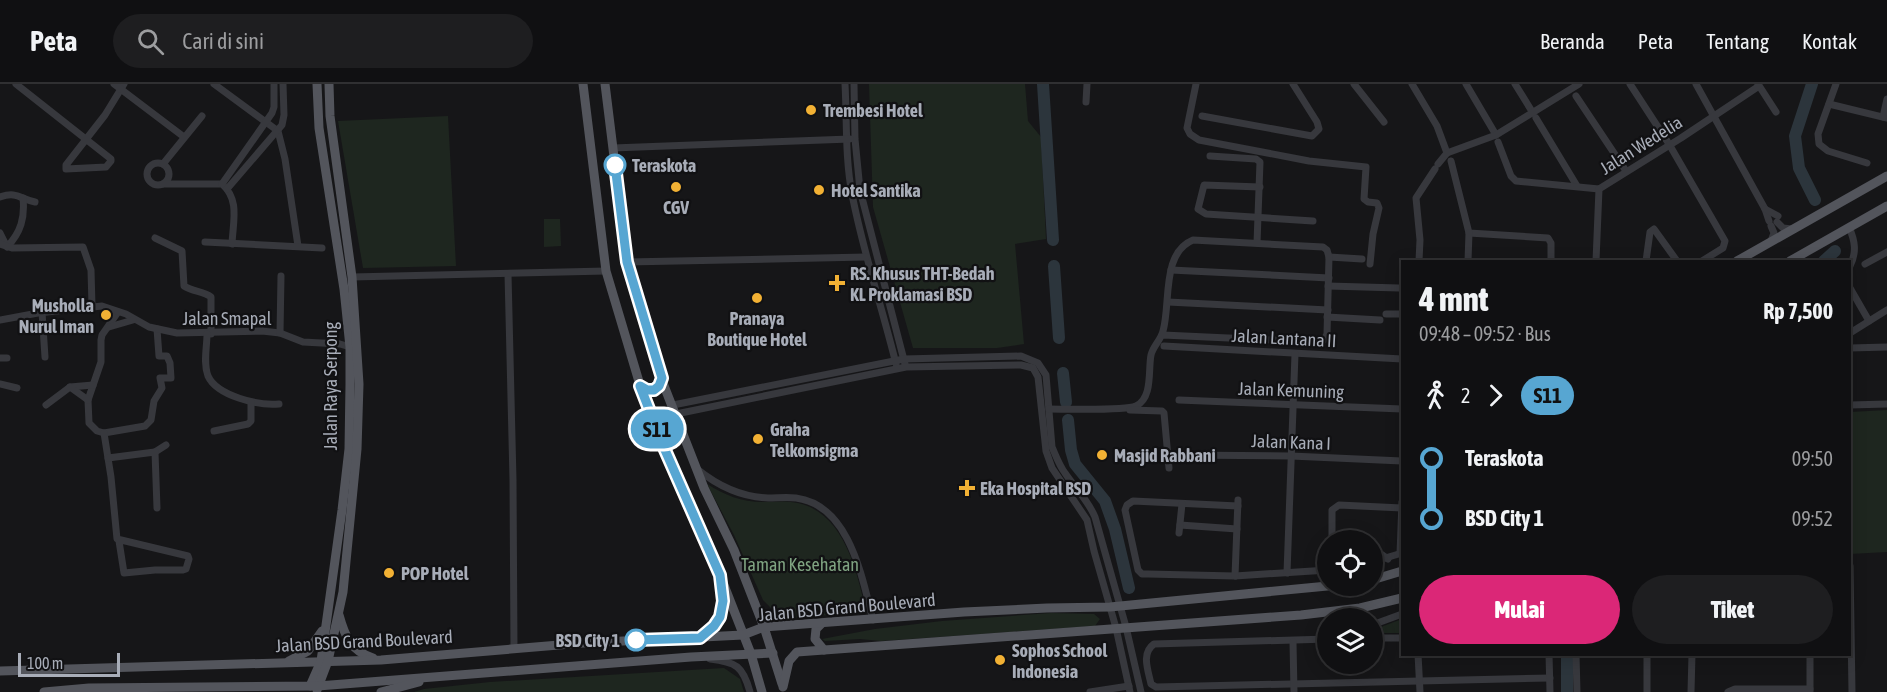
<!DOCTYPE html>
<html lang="id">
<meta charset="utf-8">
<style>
body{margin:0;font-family:"Asap Condensed",sans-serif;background:#1e1e20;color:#f1f3f6;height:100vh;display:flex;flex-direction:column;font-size:22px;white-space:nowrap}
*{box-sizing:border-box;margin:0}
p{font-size:20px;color:#9c9d9f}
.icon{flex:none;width:33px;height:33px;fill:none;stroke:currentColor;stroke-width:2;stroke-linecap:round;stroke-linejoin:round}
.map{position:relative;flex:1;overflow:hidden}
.details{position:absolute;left:1401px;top:176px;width:450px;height:396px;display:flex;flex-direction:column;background:#101012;border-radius:0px;box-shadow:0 3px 15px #0003,0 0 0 2px #303032}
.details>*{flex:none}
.badge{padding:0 12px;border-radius:20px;font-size:21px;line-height:39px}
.controls{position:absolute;left:1317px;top:446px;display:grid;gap:12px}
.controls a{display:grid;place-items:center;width:66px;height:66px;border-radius:50%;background:#101012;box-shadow:0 3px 15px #0003,0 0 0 2px #303032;font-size:30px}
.scale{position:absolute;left:18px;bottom:15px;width:102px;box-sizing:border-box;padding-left:6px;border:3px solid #a8adb8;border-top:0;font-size:16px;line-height:21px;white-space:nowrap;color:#a8adb8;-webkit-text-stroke:4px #111113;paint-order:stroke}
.map>.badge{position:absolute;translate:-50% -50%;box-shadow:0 0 0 3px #fff}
.legs{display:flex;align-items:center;gap:9px;height:66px;padding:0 18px;font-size:20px}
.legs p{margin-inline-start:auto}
.head{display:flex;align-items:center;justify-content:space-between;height:102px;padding:0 18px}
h1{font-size:33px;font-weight:800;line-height:45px}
.primary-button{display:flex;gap:12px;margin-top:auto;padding:12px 18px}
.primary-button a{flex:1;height:69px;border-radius:36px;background:#db2777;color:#fff;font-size:24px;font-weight:800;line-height:69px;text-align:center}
.primary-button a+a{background:#1e1e20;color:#f1f3f6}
ul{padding:0 18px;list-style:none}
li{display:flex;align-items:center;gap:21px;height:60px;font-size:22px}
li i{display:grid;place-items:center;width:9px;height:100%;margin:0 8px;background:currentColor}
li i::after{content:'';width:15px;height:15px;margin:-8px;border:4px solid;border-radius:50%;background:#101012}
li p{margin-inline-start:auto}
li:first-child i{background:linear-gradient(#0000 50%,currentColor 0)}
li:last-child i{background:linear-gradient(currentColor 50%,#0000 0)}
header{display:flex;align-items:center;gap:36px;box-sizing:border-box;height:84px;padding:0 30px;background:#101012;border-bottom:2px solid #303032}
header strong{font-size:28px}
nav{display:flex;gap:33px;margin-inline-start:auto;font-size:21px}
.search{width:420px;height:54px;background:#1e1e20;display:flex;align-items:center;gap:15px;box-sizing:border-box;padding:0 21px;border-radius:33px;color:#9c9d9f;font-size:22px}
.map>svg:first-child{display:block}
</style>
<header>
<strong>Peta</strong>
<div class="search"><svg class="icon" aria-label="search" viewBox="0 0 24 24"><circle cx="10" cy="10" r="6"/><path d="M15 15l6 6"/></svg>Cari di sini</div>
<nav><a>Beranda</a><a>Peta</a><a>Tentang</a><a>Kontak</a></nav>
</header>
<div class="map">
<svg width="1887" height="608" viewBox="0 0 1887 608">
<rect width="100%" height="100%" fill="#161618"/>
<g fill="#1e261f">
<polygon points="869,0 1025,0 1028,37 1041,53 1046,155 1015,160 1024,260 997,264 913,264 873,123"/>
<polygon points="448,32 456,182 363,184 338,37"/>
<polygon points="544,135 560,135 561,162 544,163"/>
<polygon points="1887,326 1887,468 1850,470 1850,328"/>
<path d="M707,400C725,411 741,418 763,418C772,418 782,417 791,418C843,423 857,487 866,528L791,534L775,528L763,516L734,451Z"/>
<polygon points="1051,529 1094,530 1100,535 1095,542 881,557 860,555 825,557 822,555 875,545 942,537"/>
<polygon points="1402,535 1402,549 1373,549 1373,546"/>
<polygon points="724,584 740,595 744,608 414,608 424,605 490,598"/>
</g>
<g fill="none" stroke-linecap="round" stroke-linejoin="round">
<g stroke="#2c353c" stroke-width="12">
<polyline points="1043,0 1053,156"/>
<polyline points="1812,0 1795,52 1799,84 1815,116"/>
<polyline points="1824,177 1835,167"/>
<polyline points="1054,182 1059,254"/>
<polyline points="1063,289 1066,318"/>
<polyline points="1068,336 1071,366 1075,380 1105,417 1115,445 1129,504"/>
<polyline points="1567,608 1567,570"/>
</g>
<g stroke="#37383d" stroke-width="7">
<polyline points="16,0 111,75 111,77 106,83 66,85 66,81 105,31 124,0"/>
<polyline points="114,0 184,53"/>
<polyline points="214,0 278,47 285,75 298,162"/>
<path d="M845,0C847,36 845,74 852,110C863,168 882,223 896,280"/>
<polyline points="854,0 855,55 860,106 905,280"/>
<polyline points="1196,0 1187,44 1190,50 1199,56 1309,77 1366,83 1364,115 1368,118 1377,119 1379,124 1373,150 1370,180"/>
<polyline points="1354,0 1384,38"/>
<polyline points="1412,0 1437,42 1447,69"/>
<polyline points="1466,0 1496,51"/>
<polyline points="1515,0 1533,29"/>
<polyline points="1630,0 1669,60 1725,157 1723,164 1702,177"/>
<polyline points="1696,0 1765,125 1769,137"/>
<polyline points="1758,0 1776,28"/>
<polyline points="1836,0 1818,50 1819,60 1828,67 1867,79"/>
<polyline points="1576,12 1626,87"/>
<polyline points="1086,18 1087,0"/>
<polyline points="1829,20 1887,34"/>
<polyline points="1202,32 1312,52 1319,45 1317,38 1293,0"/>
<polyline points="1883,33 1887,15"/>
<polyline points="1536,34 1577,102"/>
<polyline points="1498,58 1511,92 1516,97 1599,105 1681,54 1759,2"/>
<polyline points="613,64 850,55"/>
<polyline points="1210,72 1256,75 1260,78 1257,159"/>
<polyline points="1451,77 1469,149 1548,154 1551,159 1551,177"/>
<circle cx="158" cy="90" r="11"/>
<polyline points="163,80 202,32"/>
<polyline points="1438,80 1447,69 1496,51 1579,0"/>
<path d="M163,100H222C240,116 233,137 232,160"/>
<polyline points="222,100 272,29 274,23 274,0"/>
<polyline points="1260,103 1204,101 1198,125 1206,130 1313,137"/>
<polyline points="227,105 282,41 284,31 283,0"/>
<path d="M0,113C17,107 20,115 35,118"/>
<polyline points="1765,125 1778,132"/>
<polyline points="1777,138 1783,144 1792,145"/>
<path d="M1849,143C1855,157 1857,168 1850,182"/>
<path d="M0,149L7,163C21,148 25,134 23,114"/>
<path d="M155,154L182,167L184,202C193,208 204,207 211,213V250"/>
<polyline points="1771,157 1774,149 1771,142"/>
<polyline points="205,158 322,164"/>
<polyline points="0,160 12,164 83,163 91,186 92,222"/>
<polyline points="1329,173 1362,175"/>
<polyline points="1419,177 1420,156 1416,114 1435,85"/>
<polyline points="1468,177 1469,149"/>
<polyline points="1596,177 1599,105"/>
<polyline points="1646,177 1650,148 1654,145 1677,177"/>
<polyline points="627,178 866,173"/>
<polyline points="1865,180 1887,168"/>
<polyline points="1171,186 1329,194"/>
<polyline points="508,190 513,396 514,564"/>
<polyline points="352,193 606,187"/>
<polyline points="1328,202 1399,204"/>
<polyline points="1850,204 1869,237"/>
<polyline points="1168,218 1328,226"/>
<polyline points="42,228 45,273"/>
<polyline points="118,228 102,251 101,256 101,278 88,316 89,339 97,347 104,349 145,342 151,336 154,317 162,304 160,294 171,294 170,279 167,272 159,272 157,245"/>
<polyline points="1386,230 1402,230"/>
<polyline points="1327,233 1380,236"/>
<polyline points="0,236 38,229 102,222 126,230 149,243 177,249 262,247 280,249 303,258 340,260 350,263"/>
<polyline points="109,243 133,236"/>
<polyline points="280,249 281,192"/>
<polyline points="1850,249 1887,226"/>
<path d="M207,250C207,263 203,279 208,292C217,312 259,322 279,320"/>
<polyline points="1164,262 1402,275"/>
<polyline points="1850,264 1887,263"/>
<polyline points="0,274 7,274"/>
<polyline points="0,300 17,304"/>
<polyline points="70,303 93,301"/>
<polyline points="1179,316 1402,325"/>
<polyline points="46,321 70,303 88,316"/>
<path d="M673,321L904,275L1021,272L1038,279L1046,291L1052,363C1056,372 1059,381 1065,389C1075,404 1088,416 1095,433L1126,543L1141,608"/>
<polyline points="1850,321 1887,320"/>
<path d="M1049,325C1065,325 1125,327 1136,322C1153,314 1148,286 1151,271C1153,262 1161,256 1163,247C1171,219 1161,169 1193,156L1323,163L1327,166L1329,173L1327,250L1324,256L1319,258L1163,251"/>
<polyline points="1130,326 1162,327 1164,329 1169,384"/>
<polyline points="676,330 906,283 1021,281 1033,284 1038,293 1046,367 1052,384 1087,436 1094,467 1116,544 1130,608"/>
<polyline points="214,347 248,340 251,337 251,318"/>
<polyline points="104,349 111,393 117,455 188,472 189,475 186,485 183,486 155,486 124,489 119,457"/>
<polyline points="155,368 166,361"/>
<polyline points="1179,371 1291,372 1402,377"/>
<polyline points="108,374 155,368 157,424"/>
<path d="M697,385C718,402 740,413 768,414C777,414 787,413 796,414C850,421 862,494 873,536"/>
<polyline points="1238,422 1133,417 1127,421 1125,426 1138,486 1142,490 1148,490 1235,492 1328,486"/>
<polyline points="1180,441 1237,445"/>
<polyline points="1179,449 1182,420"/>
<polyline points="1332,456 1332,426 1339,421 1402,424"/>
<polyline points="1372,464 1388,475"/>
<polyline points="1400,470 1402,418"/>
<polyline points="1372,478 1402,469"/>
<polyline points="1850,482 1852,608"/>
<polyline points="1287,489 1295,270"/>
<polyline points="1235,492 1238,416"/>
<polyline points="1372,541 1402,530"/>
<polyline points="1372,554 1402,554"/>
<path d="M1328,555L1154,560C1141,569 1148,586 1151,600L1156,603L1550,594"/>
<polyline points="1293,558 1294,608"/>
<polyline points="1418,570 1420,608"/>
<polyline points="1549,570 1550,608"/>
<polyline points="1576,570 1577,608"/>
<polyline points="1647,570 1647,608"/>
<polyline points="1810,570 1810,608"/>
<path d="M710,575C736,578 743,582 750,608"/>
<polyline points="1090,608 1129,602"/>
<polyline points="1691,608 1692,570"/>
<polyline points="1728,608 1735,605 1810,605"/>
</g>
<g stroke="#53555c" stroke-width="9">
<polyline points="583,0 606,187 640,301 665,365 720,491 751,570 762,608"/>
<polyline points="605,0 627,178 645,242 661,294 704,404 734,466 764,543 782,600"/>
<polyline points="1737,177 1887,92"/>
<polyline points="1790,177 1887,122"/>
<polyline points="640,301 647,306 654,306 659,302 661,294"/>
<polyline points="1372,496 1402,487"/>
<path d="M339,531C345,553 351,567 373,574"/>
<polyline points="821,540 816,545 815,555 824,566"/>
<path d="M700,554C719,538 725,531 722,505"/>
<polyline points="289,577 308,567 322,547"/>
<polyline points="0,587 381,576 583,559 743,551 764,543 964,528 1047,524 1110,523 1338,501"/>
<polyline points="310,602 321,577 342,426 349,365 350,300 350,263 344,205 319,44 317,0"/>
<polyline points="783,603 789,577 797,568 1301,531 1360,524 1402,514"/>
<polyline points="317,606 328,577 343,508 357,365 359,300 352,193 330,32 329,0"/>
<polyline points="44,608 89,604 318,602 691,573 773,569"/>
<polyline points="381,608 419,598"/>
</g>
</g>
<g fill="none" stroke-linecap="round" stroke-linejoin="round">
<g stroke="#fff" stroke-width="14">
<polyline id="line-1" points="615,81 627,178 662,294 659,302 654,306 647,306 640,302 665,366 720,491 723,517 720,533 714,542 700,554 636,556"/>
</g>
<use href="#line-1" stroke="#57a6d2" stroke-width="9"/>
</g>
<g fill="#f2b134" stroke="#111113" stroke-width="2">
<circle cx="811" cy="26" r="6"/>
<circle cx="676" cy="103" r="6"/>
<circle cx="819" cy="106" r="6"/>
<path d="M834 190h6v6h6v6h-6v6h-6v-6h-6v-6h6z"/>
<circle cx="757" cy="214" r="6"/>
<circle cx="106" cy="231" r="6"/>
<circle cx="758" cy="355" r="6"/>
<circle cx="1102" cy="371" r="6"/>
<path d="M964 395h6v6h6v6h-6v6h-6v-6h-6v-6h6z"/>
<circle cx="389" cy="489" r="6"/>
<circle cx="1000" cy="576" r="6"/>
</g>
<g fill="#fff" stroke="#57a6d2" stroke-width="3">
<circle cx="615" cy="81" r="10"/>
<circle cx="636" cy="556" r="10"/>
</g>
<g text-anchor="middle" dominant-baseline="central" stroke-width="4.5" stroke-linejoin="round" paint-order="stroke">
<g font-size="18" font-weight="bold" fill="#a8adb8" stroke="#111113" text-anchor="start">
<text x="823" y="26">Trembesi Hotel</text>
<text x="831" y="106">Hotel Santika</text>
<text x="676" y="123" text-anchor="middle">CGV</text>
<text x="850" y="189">RS. Khusus THT-Bedah<tspan x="850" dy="21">KL Proklamasi BSD</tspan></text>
<text x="94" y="221" text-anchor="end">Musholla<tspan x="94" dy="21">Nurul Iman</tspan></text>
<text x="757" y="234" text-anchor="middle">Pranaya<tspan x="757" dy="21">Boutique Hotel</tspan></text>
<text x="770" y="345">Graha<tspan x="770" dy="21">Telkomsigma</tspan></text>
<text x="1114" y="371">Masjid Rabbani</text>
<text x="980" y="404">Eka Hospital BSD</text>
<text x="401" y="489">POP Hotel</text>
<text x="1012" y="566">Sophos School<tspan x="1012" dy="21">Indonesia</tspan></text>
</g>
<g font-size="18" fill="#a8adb8" stroke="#111113">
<text transform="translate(1641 61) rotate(-32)">Jalan Wedelia</text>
<text x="227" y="234">Jalan Smapal</text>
<text transform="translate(1284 254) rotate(3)">Jalan Lantana II</text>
<text transform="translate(330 302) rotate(-90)">Jalan Raya Serpong</text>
<text transform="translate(1291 306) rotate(2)">Jalan Kemuning</text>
<text transform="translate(1291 358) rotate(2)">Jalan Kana I</text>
<text transform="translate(847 523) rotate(-5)">Jalan BSD Grand Boulevard</text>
<text transform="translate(364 557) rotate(-3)">Jalan BSD Grand Boulevard</text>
</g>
<g font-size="18" font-weight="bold" fill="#a8adb8" stroke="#111113" text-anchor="start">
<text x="632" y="81">Teraskota</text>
<text x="620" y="556" text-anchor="end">BSD City 1</text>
</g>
<g font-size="18" fill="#7fa381" stroke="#111113">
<text x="800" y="480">Taman Kesehatan</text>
</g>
</g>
</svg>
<div class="controls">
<a><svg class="icon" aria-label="locate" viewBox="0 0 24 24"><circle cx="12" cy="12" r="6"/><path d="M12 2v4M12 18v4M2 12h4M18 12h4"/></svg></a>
<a><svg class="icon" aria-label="layers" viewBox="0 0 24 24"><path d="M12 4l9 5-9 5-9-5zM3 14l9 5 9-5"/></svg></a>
</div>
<div class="scale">100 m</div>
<b class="badge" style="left:657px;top:345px;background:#57a6d2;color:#111">S11</b>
<section class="details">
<div class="head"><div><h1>4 mnt</h1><p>09:48 – 09:52 · Bus</p></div><b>Rp 7,500</b></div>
<div class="legs"><svg class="icon" aria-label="walk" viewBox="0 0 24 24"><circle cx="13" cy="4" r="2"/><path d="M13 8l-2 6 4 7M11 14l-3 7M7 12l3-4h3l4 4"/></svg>2<svg class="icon" aria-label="forward" viewBox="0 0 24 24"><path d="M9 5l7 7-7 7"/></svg><b class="badge" style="background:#57a6d2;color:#111">S11</b></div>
<ul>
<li><i style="color:#57a6d2"></i><b>Teraskota</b><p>09:50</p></li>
<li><i style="color:#57a6d2"></i><b>BSD City 1</b><p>09:52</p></li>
</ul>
<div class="primary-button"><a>Mulai</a><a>Tiket</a></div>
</section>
</div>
